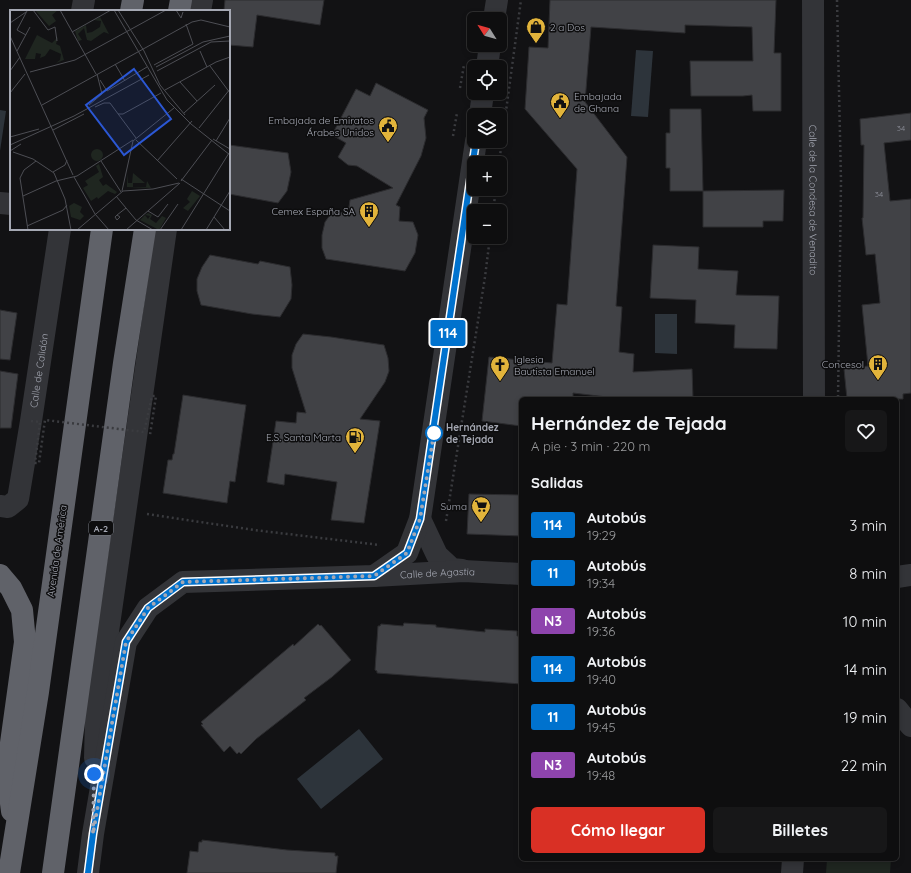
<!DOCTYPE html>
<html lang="es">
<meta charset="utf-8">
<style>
body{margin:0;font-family:Quicksand,sans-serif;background:#171718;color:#f1f3f6;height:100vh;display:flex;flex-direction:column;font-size:15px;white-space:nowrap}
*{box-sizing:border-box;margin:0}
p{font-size:13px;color:#9b9c9e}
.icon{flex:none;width:22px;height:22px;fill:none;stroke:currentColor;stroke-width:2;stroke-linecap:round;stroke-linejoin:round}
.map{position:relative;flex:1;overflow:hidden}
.details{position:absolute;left:519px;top:397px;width:380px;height:464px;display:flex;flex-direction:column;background:#0e0e0f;border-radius:6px;box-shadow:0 2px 6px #0003,0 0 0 1px #2e2e2f}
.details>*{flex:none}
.badge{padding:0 8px;border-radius:3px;font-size:14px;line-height:26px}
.needle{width:26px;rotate:307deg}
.tools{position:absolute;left:467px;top:12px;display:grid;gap:8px}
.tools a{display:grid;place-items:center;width:40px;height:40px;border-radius:6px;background:#0e0e0f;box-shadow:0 2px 6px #0003,0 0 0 1px #2e2e2f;font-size:20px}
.you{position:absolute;width:20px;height:20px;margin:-10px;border:3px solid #fff;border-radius:50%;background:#1a73e8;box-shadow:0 0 0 6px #1a73e833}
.map>.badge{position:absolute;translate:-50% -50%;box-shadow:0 0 0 2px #fff}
h2{padding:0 12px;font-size:15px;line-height:36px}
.round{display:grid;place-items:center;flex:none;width:42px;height:42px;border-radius:6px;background:#171718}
.head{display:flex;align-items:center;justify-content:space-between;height:68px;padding:0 12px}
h1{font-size:19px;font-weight:700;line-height:30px}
.action{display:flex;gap:8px;margin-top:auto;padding:8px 12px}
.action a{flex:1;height:46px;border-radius:6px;background:#d93025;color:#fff;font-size:16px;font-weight:700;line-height:46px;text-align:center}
.action a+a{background:#171718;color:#f1f3f6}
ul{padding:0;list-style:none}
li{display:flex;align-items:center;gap:12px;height:48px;padding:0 12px}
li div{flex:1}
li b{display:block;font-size:15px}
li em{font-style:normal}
li .badge{min-width:44px;font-weight:700;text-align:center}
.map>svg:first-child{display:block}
</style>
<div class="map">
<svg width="911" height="873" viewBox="0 0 911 873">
<rect width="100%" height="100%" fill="#121214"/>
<polygon fill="#1f2620" points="827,859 891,859 890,873 826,873"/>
<g fill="#2d343b">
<polygon points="636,50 653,51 648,117 631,116"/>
<polygon points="0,110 6,111 0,151"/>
<polygon points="655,314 677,314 677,354 655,353"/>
<polygon points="359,729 383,759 321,809 297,779"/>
</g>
<g fill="#414246" stroke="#2c2c2f">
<polygon points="225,0 324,0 320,25 257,15 253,47 229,45 230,11 224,10"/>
<polygon points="550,0 776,0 774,53 781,53 781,111 753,111 752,95 743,96 691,96 690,61 753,61 752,27 685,25 685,33 591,27 585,102 627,157 616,306 622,307 619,352 634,354 633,372 692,369 693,399 607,399 607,397 573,393 573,399 521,399 521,426 482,421 489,357 552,363 557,304 567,305 577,169 525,109 529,47 548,48"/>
<polygon points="376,83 428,110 424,118 426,138 421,156 396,205 400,207 399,221 413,222 418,235 415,253 405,271 326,259 322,248 322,235 325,222 333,211 348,214 350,200 393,188 357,166 348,165 338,157 346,143 332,135 356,89 370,96"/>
<polygon points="670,109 701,109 703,191 670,191 670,168 666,168 666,133 670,133"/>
<polygon points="911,113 911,140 884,143 890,201 911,199 911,393 903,394 903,399 847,399 844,369 868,366 862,305 880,303 875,254 866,255 862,218 863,218 864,145 861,145 860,119"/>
<polygon points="229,145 288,153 291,172 287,191 278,203 229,194"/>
<polygon points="784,190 783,221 763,221 763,227 703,227 703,191"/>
<polygon points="653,245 699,247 698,269 738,271 736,295 779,296 777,349 734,348 735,325 695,323 696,300 650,298"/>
<polygon points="210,255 258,264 260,261 290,267 292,285 291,299 280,317 252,314 201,305 197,291 197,279 202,267"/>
<polygon points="0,310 17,313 10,360 0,359"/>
<polygon points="303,334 331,337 384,345 388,358 389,371 385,382 360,419 380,421 364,523 331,520 337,482 285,474 284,485 267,482 276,421 296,423 297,412 306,413 292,368 292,355 296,344"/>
<polygon points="0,371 18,374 11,428 0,428"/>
<polygon points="183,395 246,405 235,482 230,481 227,503 163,493 168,460 172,460 173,454 174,454"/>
<polygon points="469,494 521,495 521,536 467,534"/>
<polygon points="404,623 436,625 436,627 485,632 485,629 517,631 517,636 521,636 521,684 377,673 377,671 375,670 378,626 380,626 381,624 403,626"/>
<polygon points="318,624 320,626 321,625 351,660 332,677 304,698 306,700 256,739 241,754 239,752 237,754 230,746 224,752 201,725 203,724 201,722 293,644 294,646"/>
<polygon points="202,840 287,850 335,853 335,856 338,856 336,873 187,873 190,851 198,852 199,842 202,842"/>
</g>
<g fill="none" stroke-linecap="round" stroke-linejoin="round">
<g stroke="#3a3b3f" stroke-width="2.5" stroke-dasharray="2 3" stroke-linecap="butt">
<polyline points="837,0 841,181 838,399"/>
<polyline points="468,39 471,18"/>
<polyline points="460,88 464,65"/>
<polyline points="453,136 457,113"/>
<polyline points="499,163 521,0"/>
<polyline points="493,211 496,189"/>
<polyline points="147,514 254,530 380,545"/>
<polyline points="446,521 485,277 490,237"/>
</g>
<g stroke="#333438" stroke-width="22">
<path id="s1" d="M813,0L814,399"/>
<polyline points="82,11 84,0"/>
<polyline points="200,11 202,0"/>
<polyline points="494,19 497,0"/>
<polyline points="487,67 490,45"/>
<polyline points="480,115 483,93"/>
<polyline points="0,203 11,204"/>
<path id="s2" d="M0,506L8,507L18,499L31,421L60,229"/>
<polyline points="420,519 437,555 452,569 462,570"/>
<polyline points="374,576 407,553 420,519 476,141"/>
<polyline points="897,577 911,575"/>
<polyline points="897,709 911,726"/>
<polyline points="95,758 96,715 166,229"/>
<path id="s3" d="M88,873L93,834L126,642L148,608L183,582L374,576L464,571L521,574"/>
<polyline points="792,873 793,859"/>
</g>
<g stroke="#606269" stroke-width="22">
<polyline points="131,11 133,0"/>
<polyline points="179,11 181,0"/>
<polyline points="0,575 11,588 22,610 25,642 7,772 12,811"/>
<polyline points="9,873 38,692 102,229"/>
<polyline points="53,873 124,363 145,229"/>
</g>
<polyline stroke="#3a3b3f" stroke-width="2.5" stroke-dasharray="2 3" stroke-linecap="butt" points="31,421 40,422 35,463 39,463 45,420 144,432 152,396 156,396 150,435"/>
</g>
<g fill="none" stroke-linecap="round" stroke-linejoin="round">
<g stroke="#fff" stroke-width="9">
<polyline id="line" points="88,873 93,834 126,642 148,608 183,582 374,576 407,553 420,519 476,141"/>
</g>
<use href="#line" stroke="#0072ce" stroke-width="6"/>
<polyline stroke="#a5a8b3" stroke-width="4" stroke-dasharray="0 7.2" points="94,774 93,834 126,642 148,608 183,582 374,576 407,553 420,519 434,433"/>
</g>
<defs>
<g id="shop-pin" transform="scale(1)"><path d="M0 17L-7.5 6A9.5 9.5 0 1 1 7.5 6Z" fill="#e2b43b" stroke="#0d0d0e"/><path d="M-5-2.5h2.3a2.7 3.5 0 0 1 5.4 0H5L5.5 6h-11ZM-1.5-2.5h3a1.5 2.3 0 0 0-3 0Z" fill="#111"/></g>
<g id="civic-pin" transform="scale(1)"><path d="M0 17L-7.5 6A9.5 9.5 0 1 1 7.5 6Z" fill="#e2b43b" stroke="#0d0d0e"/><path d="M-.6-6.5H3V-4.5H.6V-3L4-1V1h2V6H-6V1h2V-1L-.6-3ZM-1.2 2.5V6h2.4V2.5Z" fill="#111"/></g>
<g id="building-pin" transform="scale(1)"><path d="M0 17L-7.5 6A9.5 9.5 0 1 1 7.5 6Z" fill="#e2b43b" stroke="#0d0d0e"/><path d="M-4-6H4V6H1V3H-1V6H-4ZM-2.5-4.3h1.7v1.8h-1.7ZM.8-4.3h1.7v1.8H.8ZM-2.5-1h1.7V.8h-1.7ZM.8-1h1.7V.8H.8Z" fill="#111"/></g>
<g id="church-pin" transform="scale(1)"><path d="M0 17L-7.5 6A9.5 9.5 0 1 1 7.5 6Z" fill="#e2b43b" stroke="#0d0d0e"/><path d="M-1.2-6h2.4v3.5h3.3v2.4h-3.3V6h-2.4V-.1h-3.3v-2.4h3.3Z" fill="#111"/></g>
<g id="fuel-pin" transform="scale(1)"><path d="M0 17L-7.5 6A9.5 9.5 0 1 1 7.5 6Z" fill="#e2b43b" stroke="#0d0d0e"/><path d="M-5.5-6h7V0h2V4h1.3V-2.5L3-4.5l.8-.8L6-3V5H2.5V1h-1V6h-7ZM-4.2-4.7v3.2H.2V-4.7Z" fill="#111"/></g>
<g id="supermarket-pin" transform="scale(1)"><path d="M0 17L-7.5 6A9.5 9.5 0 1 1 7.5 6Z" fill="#e2b43b" stroke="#0d0d0e"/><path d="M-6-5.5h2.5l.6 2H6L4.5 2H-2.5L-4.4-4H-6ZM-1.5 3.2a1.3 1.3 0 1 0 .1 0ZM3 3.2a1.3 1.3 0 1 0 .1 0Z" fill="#111"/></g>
</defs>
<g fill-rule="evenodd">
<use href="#shop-pin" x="536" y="27"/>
<use href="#civic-pin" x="560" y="102"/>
<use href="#civic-pin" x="388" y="126"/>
<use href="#building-pin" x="369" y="211"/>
<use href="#building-pin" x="878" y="364"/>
<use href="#church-pin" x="500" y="365"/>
<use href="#fuel-pin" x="355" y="437"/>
<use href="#supermarket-pin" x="481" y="506"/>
</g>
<circle fill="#fff" stroke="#0072ce" stroke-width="2" cx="434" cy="433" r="8"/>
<g text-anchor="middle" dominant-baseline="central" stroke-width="3" stroke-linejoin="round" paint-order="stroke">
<g font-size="8" fill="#8c8e98">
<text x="901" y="128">34</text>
<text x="879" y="194">34</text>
</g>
<rect fill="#0d0d0e" stroke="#777a82" stroke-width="1" x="89" y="521" width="24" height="14" rx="3"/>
<g font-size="9" font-weight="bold" fill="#a5a8b3">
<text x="101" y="528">A-2</text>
</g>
<g font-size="10" fill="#a5a8b3" stroke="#0d0d0e" text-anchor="end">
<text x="550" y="27" text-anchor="start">2 a Dos</text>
<text x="574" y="96" text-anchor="start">Embajada<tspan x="574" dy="12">de Ghana</tspan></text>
<text x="374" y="120">Embajada de Emiratos<tspan x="374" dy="12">Árabes Unidos</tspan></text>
<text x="355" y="211">Cemex España SA</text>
<text x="514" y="359" text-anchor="start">Iglesia<tspan x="514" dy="12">Bautista Emanuel</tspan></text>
<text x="864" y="364">Concesol</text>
<text x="341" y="437">E.S. Santa Marta</text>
<text x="467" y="506">Suma</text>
</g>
<g font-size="10" fill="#a5a8b3" stroke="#0d0d0e">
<text stroke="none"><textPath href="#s1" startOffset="200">Calle de la Condesa de Venadito</textPath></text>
<text stroke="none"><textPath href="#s2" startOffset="151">Calle de Calidón</textPath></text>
<text transform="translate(57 551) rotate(-82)">Avenida de América</text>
<text stroke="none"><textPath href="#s3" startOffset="573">Calle de Agastia</textPath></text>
</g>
<g font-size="10" font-weight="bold" fill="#a5a8b3" stroke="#0d0d0e" text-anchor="start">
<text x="446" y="427">Hernández<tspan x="446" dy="12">de Tejada</tspan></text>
</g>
</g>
<g transform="translate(10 10)">
<rect width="220" height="220" fill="#121214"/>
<path d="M25,0H48L42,5L46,11L39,16ZM90,7L99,24L94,22L81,31L77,30L74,18L68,24L72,30L68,31L65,21L76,15L77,23L82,22L90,17L91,11L84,10ZM27,25L42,33L48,27L46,34L50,36L54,50L46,53L50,50L51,44L40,39L35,46L30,48L31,44L26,43L25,49H15ZM81 145a6 6 0 1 1 12 0a6 6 0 1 1-12 0ZM89,154L93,167L89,170L93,176L96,174L107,182L102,187L105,184L98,181L88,189L87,187L81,191L73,178L78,175L75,171L89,162L86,156ZM117,163L118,173H122L123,163L135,173H123V177H136L137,171L141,178L117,177ZM182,181L190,186L178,201L173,198L180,192L177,189ZM64,193L72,197L70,202L74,206L70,210L61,207L59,196ZM138,203L142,205L140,209L146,213L152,206L156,208L149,220L130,210L135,205L138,209L140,206L135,205Z" fill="#1f2620"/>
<path fill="none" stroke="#4d4e54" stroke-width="1" d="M23,0L38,20L45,17L47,31M50,0L86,64M104,0L157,90L181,114L220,145M108,0L134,41L150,75L175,105M166,0L171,8L173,2M0,13L16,2M62,22L101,0M16,25L7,20L17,1M0,26L63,165M201,32L220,31M7,41L20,17M190,41L197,57M105,54L115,71M144,55L183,34L176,14M200,56L220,83M146,57L193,32L220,26M0,61L10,47M147,61L201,32M20,62L65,50L156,0M90,70L97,81L137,57M170,72L187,91M155,80L206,52L220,47M0,83L15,64M32,95L182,12L191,10L220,17M79,95L92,84L87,64M85,97L94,93H100L126,128M174,103L205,75M108,104H113L151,83M189,118L220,79M43,120L74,104M0,127L29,119M203,129L220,139M126,130L167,169M206,131L220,108M0,135L64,106L139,65M0,141L11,134M3,142L23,149L44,163L55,189L61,220M91,151L111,182M147,151L182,111M43,162L55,155L57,150M64,167L85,204L99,220M171,169L220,201M171,171L202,130M112,181L123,131L164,98M13,186L46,171L67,166L123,130M106,186L126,210L143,220M138,201L148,207L158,194M107,205L110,207L107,210L105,207L107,205L116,198M204,207L215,220M17,216L53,200L57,195M18,220L10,168L14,160L26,151M67,220L113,181L143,179L169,173M116,220L170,173M150,220L168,194M171,220L219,143M196,220L220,181"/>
<path fill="#2b57d4" fill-opacity="0.15" stroke="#2b57d4" stroke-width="2" d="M124,59L161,109L114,145L76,95Z"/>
<rect width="220" height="220" fill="none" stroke="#a5a8b3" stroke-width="2"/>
</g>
</svg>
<div class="tools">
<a><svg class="needle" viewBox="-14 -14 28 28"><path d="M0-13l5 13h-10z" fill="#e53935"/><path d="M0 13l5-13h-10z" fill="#9b9c9e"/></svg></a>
<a><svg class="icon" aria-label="locate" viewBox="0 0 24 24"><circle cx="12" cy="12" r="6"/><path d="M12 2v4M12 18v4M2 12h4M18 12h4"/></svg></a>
<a><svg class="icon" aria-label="layers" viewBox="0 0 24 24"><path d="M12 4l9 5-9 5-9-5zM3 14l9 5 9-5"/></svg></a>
<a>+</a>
<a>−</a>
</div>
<div class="you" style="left:94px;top:774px"></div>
<b class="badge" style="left:448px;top:333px;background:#0072ce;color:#fff">114</b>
<section class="details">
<div class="head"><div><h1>Hernández de Tejada</h1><p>A pie · 3 min · 220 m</p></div><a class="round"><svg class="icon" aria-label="heart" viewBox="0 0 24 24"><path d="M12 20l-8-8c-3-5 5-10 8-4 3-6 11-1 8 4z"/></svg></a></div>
<h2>Salidas</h2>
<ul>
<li><span class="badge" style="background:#0072ce;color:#fff">114</span><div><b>Autobús</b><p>19:29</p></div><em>3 min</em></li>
<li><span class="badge" style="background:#0072ce;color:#fff">11</span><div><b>Autobús</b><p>19:34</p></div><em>8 min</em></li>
<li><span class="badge" style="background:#8e44ad;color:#fff">N3</span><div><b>Autobús</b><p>19:36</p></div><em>10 min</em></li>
<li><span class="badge" style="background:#0072ce;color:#fff">114</span><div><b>Autobús</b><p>19:40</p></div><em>14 min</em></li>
<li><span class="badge" style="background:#0072ce;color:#fff">11</span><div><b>Autobús</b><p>19:45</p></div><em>19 min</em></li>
<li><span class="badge" style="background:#8e44ad;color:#fff">N3</span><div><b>Autobús</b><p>19:48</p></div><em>22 min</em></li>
</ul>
<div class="action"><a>Cómo llegar</a><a>Billetes</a></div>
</section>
</div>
